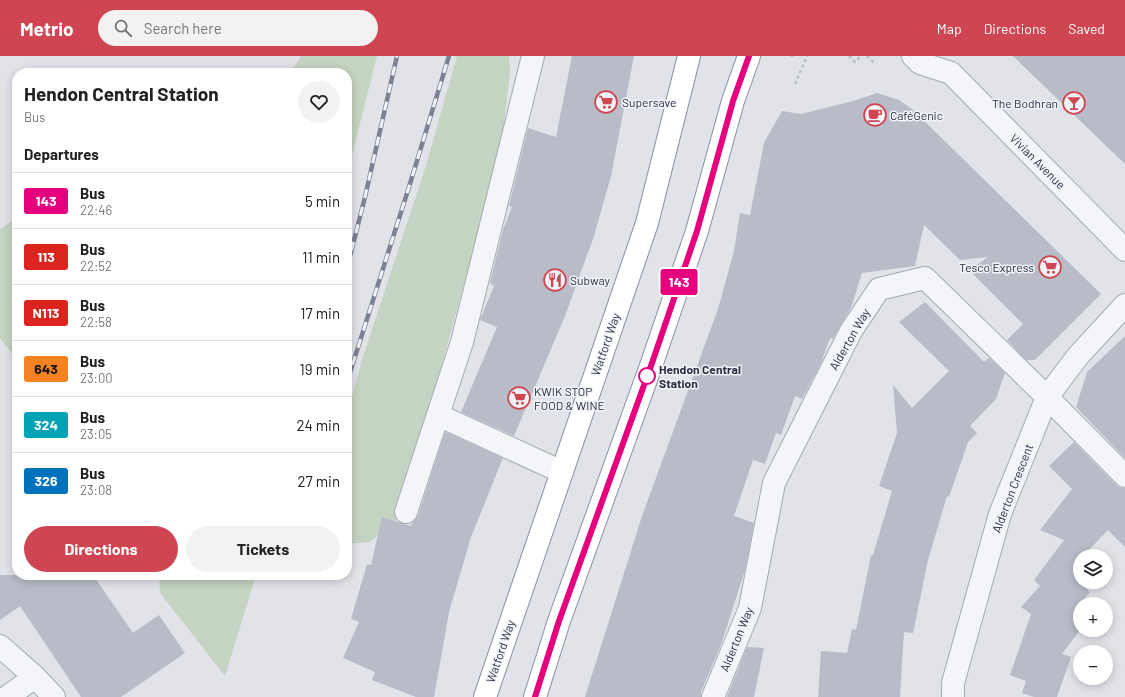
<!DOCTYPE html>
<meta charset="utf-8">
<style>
body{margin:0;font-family:Barlow,sans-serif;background:#f2f2f2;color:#222;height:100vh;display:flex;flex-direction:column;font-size:15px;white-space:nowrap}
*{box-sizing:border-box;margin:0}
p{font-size:13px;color:#767676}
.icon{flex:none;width:22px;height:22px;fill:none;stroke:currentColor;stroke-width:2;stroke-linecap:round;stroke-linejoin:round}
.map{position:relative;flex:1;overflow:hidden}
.side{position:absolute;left:12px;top:12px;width:340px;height:512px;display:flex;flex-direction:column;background:#fff;border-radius:16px;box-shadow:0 2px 10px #0003}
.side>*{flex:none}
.badge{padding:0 8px;border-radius:3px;font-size:14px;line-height:26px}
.tools{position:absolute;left:1073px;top:493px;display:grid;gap:8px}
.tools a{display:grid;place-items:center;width:40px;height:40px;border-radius:50%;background:#fff;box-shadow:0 2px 10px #0003;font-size:20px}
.map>.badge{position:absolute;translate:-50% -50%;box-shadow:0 0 0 2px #fff}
h2{padding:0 12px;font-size:15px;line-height:36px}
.round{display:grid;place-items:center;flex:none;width:42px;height:42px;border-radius:21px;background:#f2f2f2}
.headline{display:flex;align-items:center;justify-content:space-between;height:68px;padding:0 12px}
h1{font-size:19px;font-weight:700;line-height:30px}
.cta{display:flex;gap:8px;margin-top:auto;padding:8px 12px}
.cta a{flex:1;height:46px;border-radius:24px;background:#cf4551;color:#fff;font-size:16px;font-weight:700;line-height:46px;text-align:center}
.cta a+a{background:#f2f2f2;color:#222}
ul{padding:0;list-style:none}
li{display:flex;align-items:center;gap:12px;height:56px;padding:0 12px;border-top:1px solid #e0e0e0}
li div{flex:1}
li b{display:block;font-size:15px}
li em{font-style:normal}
li .badge{min-width:44px;font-weight:700;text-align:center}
header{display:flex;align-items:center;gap:24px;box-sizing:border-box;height:56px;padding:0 20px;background:#cf4551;color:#fff}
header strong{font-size:19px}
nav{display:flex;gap:22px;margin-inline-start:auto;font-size:14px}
.search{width:280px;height:36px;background:#f2f2f2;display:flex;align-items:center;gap:10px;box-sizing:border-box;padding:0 14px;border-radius:22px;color:#767676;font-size:15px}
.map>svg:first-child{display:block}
</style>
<header>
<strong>Metrio</strong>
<div class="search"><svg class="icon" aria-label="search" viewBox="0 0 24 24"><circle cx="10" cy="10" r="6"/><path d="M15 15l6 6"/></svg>Search here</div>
<nav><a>Map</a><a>Directions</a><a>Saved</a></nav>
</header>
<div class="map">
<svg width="1125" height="641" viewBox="0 0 1125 641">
<rect width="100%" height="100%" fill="#e1e3e9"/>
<g fill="#c5d3c2">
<polygon points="301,0 377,0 347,119 347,17 290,17"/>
<polygon points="457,0 509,0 510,16 501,93 413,414 397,462 370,486 347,488 347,358 362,304 425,113"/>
<polygon points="17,162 17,304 0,282 0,173"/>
<polygon points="159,519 256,519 225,620 160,537"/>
</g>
<g fill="#b8bcc6">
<polygon points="572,0 634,0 611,120 594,180 565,260 514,380 461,356 497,271 480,264 494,230 490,227 503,174 512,151 509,150 528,72 556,81"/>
<polygon points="1013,0 1125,0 1125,108"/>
<polygon points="877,37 899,44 913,54 1101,238 1035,304 1026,304 1007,284 1023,268 969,214 988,201 960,204 924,169 915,210 862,217 851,252 841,268 833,283 830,282 821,307 802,343 795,340 781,379 776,377 765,408 753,404 734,460 754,467 745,514 722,586 701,636 701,641 585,641 642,460 718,253 734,195 740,157 750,159 764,87 782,55 801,58 853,45"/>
<polygon points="925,246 984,306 989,302 1005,317 996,343 970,370 977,377 968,386 949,441 947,440 928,504 913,577 904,576 900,641 818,641 821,595 847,597 852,573 856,574 871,499 873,499 892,435 879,430 897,377 893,329 912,352 949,315 899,266"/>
<polygon points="1125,280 1125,402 1076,351 1087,316"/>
<polygon points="445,376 503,402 471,481 449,556 434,641 416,641 372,624 375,616 343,602 359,566 351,563 367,508 371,509 382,461 411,470 413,466 418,460"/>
<polygon points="1074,386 1116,429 1121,432 1125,432 1125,491 1108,474 1083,500 1080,500 1080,526 1090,536 1080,548 1080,574 1062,598 1071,601 1057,641 1034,641 1022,637 1026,625 1010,619 1031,558 1021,551 1040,530 1034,524 1064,484 1040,474 1072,433 1049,410"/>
<polygon points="0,519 93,519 133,577 159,559 185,597 121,641 81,641 20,550 0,564"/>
<polygon points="747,591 764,592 754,641 727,641"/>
</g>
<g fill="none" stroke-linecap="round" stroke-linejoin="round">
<g stroke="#a6aab3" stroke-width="24">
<g id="minor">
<polyline points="913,0 920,7 951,17 1125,194"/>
<polyline points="438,359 562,416"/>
<polyline points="406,456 462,286 533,0"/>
<polyline points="0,590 35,621"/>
<polyline points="7,641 35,621 54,641"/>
<polyline points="713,641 750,552 774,427 851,275 879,233 925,222 1047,341 1125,420"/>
<polyline points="953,641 953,627 1000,458 1047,341 1078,300 1125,249"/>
</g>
</g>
<g stroke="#8890a0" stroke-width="24">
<g id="highway">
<polyline points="485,641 647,167 689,0"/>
<polyline points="535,641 559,565 652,307 697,175 733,45 749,0"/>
</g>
</g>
<g stroke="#babec5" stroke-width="2.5" stroke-dasharray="3 3" stroke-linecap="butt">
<polyline points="849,0 855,6 861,0"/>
<polyline points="867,0 875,8"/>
<polyline points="792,1 792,0"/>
<polyline points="795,28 807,0"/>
</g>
<use href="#minor" stroke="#f3f5f8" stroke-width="22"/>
<use href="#highway" stroke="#fff" stroke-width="22"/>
<g stroke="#7a8293" stroke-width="4.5">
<g id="rail">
<polyline points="347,212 365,141 397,0"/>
<polyline points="347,326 409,131 449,0"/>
</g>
</g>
<use href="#rail" stroke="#f0f3f7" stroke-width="3" stroke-dasharray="9" stroke-linecap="butt"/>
</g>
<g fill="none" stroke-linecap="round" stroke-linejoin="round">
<g stroke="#fff" stroke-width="9">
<polyline id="line" points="535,641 559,565 652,307 697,175 733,45 749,0"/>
</g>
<use href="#line" stroke="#e6007e" stroke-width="6"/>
</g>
<defs>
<g id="supermarket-ring" transform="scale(1.15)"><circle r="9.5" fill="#f0f3f7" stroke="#cf4551" stroke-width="1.5"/><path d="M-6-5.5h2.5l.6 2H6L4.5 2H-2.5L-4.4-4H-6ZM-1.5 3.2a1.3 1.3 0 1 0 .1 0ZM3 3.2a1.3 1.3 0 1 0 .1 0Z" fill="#cf4551"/></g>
<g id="bar-ring" transform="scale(1.15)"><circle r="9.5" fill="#f0f3f7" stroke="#cf4551" stroke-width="1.5"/><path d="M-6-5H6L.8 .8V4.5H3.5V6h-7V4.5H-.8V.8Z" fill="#cf4551"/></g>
<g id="cafe-ring" transform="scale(1.15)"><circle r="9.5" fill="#f0f3f7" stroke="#cf4551" stroke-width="1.5"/><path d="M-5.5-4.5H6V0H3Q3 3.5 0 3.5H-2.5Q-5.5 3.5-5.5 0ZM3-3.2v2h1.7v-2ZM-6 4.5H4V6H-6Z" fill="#cf4551"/></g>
<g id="restaurant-ring" transform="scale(1.15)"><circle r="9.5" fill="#f0f3f7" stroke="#cf4551" stroke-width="1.5"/><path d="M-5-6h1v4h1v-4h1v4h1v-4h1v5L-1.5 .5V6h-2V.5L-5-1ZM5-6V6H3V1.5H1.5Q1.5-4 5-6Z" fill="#cf4551"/></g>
</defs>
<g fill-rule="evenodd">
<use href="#supermarket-ring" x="606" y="46"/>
<use href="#bar-ring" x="1074" y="47"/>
<use href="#cafe-ring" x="875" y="59"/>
<use href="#supermarket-ring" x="1050" y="211"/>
<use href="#restaurant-ring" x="555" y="224"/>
<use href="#supermarket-ring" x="519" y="342"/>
</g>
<circle fill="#fff" stroke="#e6007e" stroke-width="2" cx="647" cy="320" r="8"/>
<g text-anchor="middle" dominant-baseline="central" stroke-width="3" stroke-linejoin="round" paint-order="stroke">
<g font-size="12" fill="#293041" stroke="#f0f3f7" text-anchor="start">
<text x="622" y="46">Supersave</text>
<text x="1058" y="47" text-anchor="end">The Bodhran</text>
<text x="890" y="59">CaféGenic</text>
<text x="1034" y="211" text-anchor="end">Tesco Express</text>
<text x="570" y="224">Subway</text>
<text x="534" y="335">KWIK STOP<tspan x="534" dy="14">FOOD &amp; WINE</tspan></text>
</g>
<g font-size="12" fill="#293041" stroke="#f0f3f7">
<text transform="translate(1038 105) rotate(45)">Vivian Avenue</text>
<text transform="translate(849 283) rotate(-60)">Alderton Way</text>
<text transform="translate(605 288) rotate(-71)">Watford Way</text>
<text transform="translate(1012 432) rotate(-69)">Alderton Crescent</text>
<text transform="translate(736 583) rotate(-68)">Alderton Way</text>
<text transform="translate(500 595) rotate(-71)">Watford Way</text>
</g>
<g font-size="12" font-weight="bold" fill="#293041" stroke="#f0f3f7" text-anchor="start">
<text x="659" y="313">Hendon Central<tspan x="659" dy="14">Station</tspan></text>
</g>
</g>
</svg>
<div class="tools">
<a><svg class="icon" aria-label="layers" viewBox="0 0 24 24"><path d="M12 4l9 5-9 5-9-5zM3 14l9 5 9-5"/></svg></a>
<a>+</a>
<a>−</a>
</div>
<b class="badge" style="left:679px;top:226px;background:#e6007e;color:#fff">143</b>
<section class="side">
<div class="headline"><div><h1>Hendon Central Station</h1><p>Bus</p></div><a class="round"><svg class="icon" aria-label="heart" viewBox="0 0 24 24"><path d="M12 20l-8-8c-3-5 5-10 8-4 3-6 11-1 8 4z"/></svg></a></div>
<h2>Departures</h2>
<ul>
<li><span class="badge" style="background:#e6007e;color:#fff">143</span><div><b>Bus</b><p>22:46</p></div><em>5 min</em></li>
<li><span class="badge" style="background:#dc241f;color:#fff">113</span><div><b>Bus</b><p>22:52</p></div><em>11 min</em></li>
<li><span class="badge" style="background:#dc241f;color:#fff">N113</span><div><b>Bus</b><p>22:58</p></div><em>17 min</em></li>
<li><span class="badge" style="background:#f58220;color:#111">643</span><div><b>Bus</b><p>23:00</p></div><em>19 min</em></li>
<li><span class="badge" style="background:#00a3b4;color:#fff">324</span><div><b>Bus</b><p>23:05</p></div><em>24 min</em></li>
<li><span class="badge" style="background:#0072bc;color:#fff">326</span><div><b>Bus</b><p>23:08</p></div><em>27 min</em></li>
</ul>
<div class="cta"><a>Directions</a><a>Tickets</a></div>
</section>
</div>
